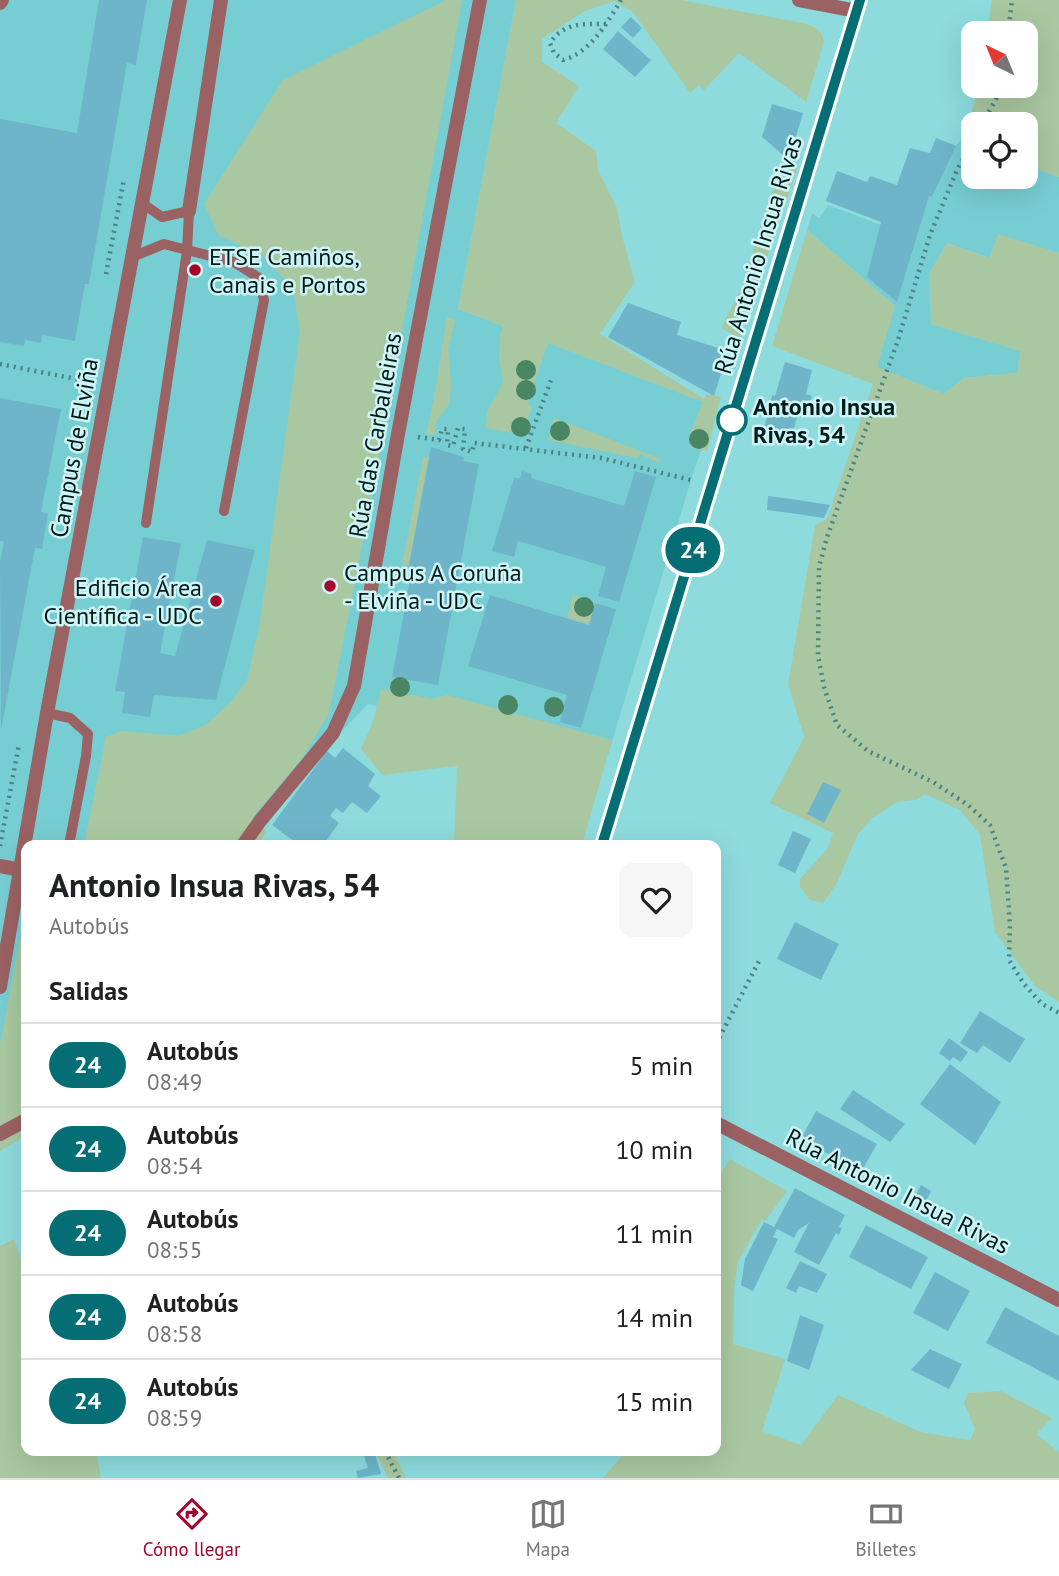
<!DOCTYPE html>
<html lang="es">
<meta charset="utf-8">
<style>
body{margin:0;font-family:"PT Sans",sans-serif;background:#f6f6f6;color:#202124;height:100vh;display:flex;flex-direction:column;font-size:26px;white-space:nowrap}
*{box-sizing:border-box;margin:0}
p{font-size:23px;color:#757577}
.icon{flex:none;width:38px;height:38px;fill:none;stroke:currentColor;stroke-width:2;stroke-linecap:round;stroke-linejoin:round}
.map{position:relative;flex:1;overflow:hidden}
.sheet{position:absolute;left:21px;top:840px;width:700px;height:616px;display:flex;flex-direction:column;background:#fff;border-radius:14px;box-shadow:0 7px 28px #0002}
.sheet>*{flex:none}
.badge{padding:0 14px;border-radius:23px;font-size:24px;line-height:46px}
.needle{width:46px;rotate:317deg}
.fabs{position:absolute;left:961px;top:21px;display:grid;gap:14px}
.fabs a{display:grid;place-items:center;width:77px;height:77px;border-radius:14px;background:#fff;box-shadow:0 7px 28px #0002;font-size:35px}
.map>.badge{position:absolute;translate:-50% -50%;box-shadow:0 0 0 4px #fff}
h2{padding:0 28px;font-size:26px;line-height:63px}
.round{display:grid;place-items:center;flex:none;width:74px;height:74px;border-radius:14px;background:#f6f6f6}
.headline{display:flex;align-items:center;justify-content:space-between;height:119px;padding:0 28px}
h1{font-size:33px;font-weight:800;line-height:52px}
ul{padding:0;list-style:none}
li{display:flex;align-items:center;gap:21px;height:84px;padding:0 28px;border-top:2px solid #e0e0e0}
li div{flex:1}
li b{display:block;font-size:26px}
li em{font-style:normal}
li .badge{min-width:77px;font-weight:700;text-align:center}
.tab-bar{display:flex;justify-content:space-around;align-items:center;height:98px;border-top:2px solid #e0e0e0;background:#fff;font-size:19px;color:#757577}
.tab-bar a{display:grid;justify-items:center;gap:4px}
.tab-bar .selected{color:#a3062b}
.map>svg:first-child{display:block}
</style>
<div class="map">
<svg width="1059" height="1478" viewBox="0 0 1059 1478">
<rect width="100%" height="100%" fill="#8edbde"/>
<g fill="#77ced2">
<polygon points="0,0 516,0 458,309 718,407 695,467 605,765 368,704 232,845 26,845 26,1061 0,1088"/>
<polygon points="966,133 973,138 973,177 1026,177 1026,165 1059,177 1059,253 998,235 990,258 947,243 930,272 931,324 1021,351 1017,373 964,378 944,394 876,367 895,306 807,230 812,213 819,218 828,205 881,225 929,196 932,197 956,146"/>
</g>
<g fill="#a9c8a1">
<polygon points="446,0 462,0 375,479 329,713 301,760 252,818 267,831 258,845 84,845 106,737 121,731 180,736 207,724 232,701 247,680 259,628 300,332 293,288 261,254 219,236 204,204 283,80"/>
<path d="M516,0H681L803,23C815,27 822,29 824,42L806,102L739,53L704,90L698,85L690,93L633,12L614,1L583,12L542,39V62L579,86L556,123L596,151L598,170L617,208L622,236L635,282L600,334L704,399L706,394L721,397L707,451L692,447L690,434L703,402L548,343L527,404L532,406L523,435L486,428L487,412L503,382L499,358L500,336L503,326L458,309Z"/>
<polygon points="992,0 1059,0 1059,177 1026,165 1026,124 973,124 973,138 966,133 979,86 1026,86 1026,33 987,33"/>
<polygon points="788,162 797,169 739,338 721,328 743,285 770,196"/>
<polygon points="807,230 895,306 877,367 944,394 964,378 1017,373 1020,351 931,324 930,272 947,243 989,258 998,234 1059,253 1059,1002 1035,986 995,932 980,835 960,810 925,794 916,800 897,802 872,818 858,834 836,885 823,903 810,900 800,887 800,879 828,848 833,833 770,803 804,737 788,684 815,525 827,519 873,384 772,346"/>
<path d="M447,317L454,319L455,321L448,349L451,386L449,405L437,420L434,435L426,434C436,396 440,356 447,317Z"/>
<polygon points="554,418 661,459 659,463 640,454 637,458 548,440"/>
<polygon points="423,457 429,457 409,565 402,565"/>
<polygon points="573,595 595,603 589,625 567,619"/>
<polygon points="381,689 432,699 447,695 612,740 582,845 454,845 457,766 382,775 361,749 373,721"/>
<polygon points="26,931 26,1135 0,1151 0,1044 21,935"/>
<polygon points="730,1159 787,1191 765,1221 762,1219 738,1262 734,1287 733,1344 785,1359 762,1431 801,1445 838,1395 921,1432 970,1440 975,1429 964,1403 968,1393 1001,1391 1052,1418 1036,1434 1059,1452 1059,1478 603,1478 626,1451 716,1451 716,1181"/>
<polygon points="14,1239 26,1274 26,1451 96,1451 101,1478 0,1478 0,1246"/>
<polygon points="375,1451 393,1451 406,1478 388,1478"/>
</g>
<g fill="#6fb5ca">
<polygon points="99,0 147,0 136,65 127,63 89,284 85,284 75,341 42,335 41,343 25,340 24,346 0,342 0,119 77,133"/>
<polygon points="631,17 642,28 633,38 621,27"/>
<polygon points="618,31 651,60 635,77 603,49"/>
<polygon points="772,104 803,113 789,160 762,137"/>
<polygon points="936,138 956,146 932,197 929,196 897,302 867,277 881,222 826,201 837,171 867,182 870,176 897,185 910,148 930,153"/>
<polygon points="628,303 681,322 677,335 728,351 714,396 608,337"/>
<polygon points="785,362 812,370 806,394 812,396 809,406 801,404 791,438 764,429 772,395 775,396"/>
<polygon points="0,398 61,409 41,512 48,514 42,549 35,548 1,730 0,562 4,542 0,541"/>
<polygon points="431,447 464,457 463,461 479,464 438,685 392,677 411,575 407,574 409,565"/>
<polygon points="522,471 532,474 531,478 624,506 635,471 656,477 619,602 598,596 606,567 518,541 514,557 492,551 514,478 520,478"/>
<polygon points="768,496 791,499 830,505 824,518 790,513 767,510"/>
<polygon points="143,537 181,543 160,653 175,656 207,540 255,550 216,700 154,695 150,717 122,713 125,692 115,691"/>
<polygon points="490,595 589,625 595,603 616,609 581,728 560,722 567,695 468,666"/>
<polygon points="343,748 375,774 368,786 381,796 367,813 352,802 343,813 336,808 330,816 339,823 323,845 299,845 272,825 327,751 335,758"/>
<polygon points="823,782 841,790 824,823 807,814"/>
<polygon points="793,831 811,839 795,873 778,865"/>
<polygon points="795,922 839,944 821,980 777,959"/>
<polygon points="980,1011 1025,1039 1010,1063 983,1045 977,1053 960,1043"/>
<polygon points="949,1038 968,1052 961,1062 953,1057 950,1061 939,1053"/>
<polygon points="950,1064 1001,1102 975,1145 920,1104"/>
<polygon points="853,1090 905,1124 890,1142 840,1109"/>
<polygon points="816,1111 877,1144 861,1172 801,1139"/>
<polygon points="921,1185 931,1191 925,1203 914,1198"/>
<polygon points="795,1188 845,1215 839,1227 842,1228 839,1235 836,1233 819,1265 794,1252 809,1223 798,1230 794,1238 777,1229 773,1237 778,1239 753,1291 741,1285 745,1259 764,1222 774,1227"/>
<polygon points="866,1225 928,1257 911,1289 849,1257"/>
<polygon points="800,1261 827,1274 817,1293 799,1286 796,1293 786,1288"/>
<polygon points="935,1272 970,1291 948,1331 913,1313"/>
<polygon points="1005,1307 1059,1336 1059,1381 986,1343"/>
<polygon points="800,1315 824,1325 809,1370 787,1361"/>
<polygon points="930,1349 962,1364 949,1389 911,1370"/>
<polygon points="374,1451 381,1474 358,1478 356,1471 368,1468 363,1453"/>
</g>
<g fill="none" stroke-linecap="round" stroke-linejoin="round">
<g stroke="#4c8183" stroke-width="4.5" stroke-dasharray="2 5" stroke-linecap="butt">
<path d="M606,24C584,24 564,22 550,43L554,53L563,60C590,53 607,23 621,0"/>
<polyline points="1008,33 1012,0"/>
<polyline points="982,124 996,99 999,86"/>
<polyline points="973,141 957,170 930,235 898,340 827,537 819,567 818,656 824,687 837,725 868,751 933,782 968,805 990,825 1006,868 1010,925 1009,960 1024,984 1042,1004 1059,1013"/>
<polyline points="106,274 124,179"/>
<polyline points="0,364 86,381"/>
<polyline points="418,437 439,440 442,429 448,429 447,445 453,446 458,428 465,429 463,449 472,452 474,443 601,458 695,481"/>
<polyline points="526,448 551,380"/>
<polyline points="0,846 19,744"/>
<polyline points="716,1044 759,961"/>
<polyline points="385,1451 399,1478"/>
</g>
<g stroke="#9b6263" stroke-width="10">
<polyline points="142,203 162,217 189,211 187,251 146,523"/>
<polyline points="132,257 164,244 234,262 259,278 264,300 224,511"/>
<polyline points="47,713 70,718 88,734 86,756 69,845"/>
</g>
<g stroke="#9b6263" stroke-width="14">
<polyline points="799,0 857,11"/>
<polyline points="0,3 2,0"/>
<polyline points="189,211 221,0"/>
<polyline points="243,845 260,821 333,733 354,686 398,434 480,0"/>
<polyline points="602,845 860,0"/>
<polyline points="0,866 21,870"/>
<polyline points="0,987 47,713 180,0"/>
<polyline points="716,1123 1059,1300"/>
<polyline points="0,1134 26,1120"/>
</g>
</g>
<g fill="#498664">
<circle cx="526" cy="370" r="10"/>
<circle cx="526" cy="390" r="10"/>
<circle cx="521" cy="427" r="10"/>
<circle cx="560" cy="431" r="10"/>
<circle cx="699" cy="439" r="10"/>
<circle cx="584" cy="607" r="10"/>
<circle cx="400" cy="687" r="10"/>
<circle cx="508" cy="705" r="10"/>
<circle cx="554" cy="707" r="10"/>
</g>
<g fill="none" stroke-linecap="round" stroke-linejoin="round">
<g stroke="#fff" stroke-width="16">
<polyline id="line" points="602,845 860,0"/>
</g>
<use href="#line" stroke="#056e74" stroke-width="10"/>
</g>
<g fill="#a3062b" stroke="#cff4f5" stroke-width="2.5">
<circle cx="195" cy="270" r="7"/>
<circle cx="330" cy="586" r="7"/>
<circle cx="216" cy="601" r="7"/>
</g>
<circle fill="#fff" stroke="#056e74" stroke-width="3.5" cx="732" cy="420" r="14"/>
<g text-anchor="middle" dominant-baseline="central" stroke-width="5" stroke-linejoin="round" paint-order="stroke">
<g font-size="24" fill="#001b1c" stroke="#cff4f5">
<text transform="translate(758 255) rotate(-73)">Rúa Antonio Insua Rivas</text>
<text transform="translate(375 435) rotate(-80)">Rúa das Carballeiras</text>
<text transform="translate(74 448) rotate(-80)">Campus de Elviña</text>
<text transform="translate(898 1191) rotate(27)">Rúa Antonio Insua Rivas</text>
</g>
<g font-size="24" fill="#001b1c" stroke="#cff4f5" text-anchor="start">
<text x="209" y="256">ETSE Camiños,<tspan x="209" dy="28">Canais e Portos</tspan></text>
<text x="344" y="572">Campus A Coruña<tspan x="344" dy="28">- Elviña - UDC</tspan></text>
<text x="202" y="587" text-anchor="end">Edificio Área<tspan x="202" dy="28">Científica - UDC</tspan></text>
</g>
<g font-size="24" font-weight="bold" fill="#001b1c" stroke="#cff4f5" text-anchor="start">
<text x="753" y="406">Antonio Insua<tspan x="753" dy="28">Rivas, 54</tspan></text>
</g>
</g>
</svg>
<div class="fabs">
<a><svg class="needle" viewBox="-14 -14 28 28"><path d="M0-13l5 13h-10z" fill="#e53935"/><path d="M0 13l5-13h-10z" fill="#757577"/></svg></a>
<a><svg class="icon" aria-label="locate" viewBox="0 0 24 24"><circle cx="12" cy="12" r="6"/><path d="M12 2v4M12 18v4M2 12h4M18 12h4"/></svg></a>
</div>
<b class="badge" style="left:693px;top:550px;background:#056e74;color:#fff">24</b>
<section class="sheet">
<div class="headline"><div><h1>Antonio Insua Rivas, 54</h1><p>Autobús</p></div><a class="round"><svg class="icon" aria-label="heart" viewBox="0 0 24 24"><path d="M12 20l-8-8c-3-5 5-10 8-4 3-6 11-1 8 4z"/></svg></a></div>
<h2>Salidas</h2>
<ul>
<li><span class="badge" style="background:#056e74;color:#fff">24</span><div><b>Autobús</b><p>08:49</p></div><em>5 min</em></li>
<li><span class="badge" style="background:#056e74;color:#fff">24</span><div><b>Autobús</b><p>08:54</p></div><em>10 min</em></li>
<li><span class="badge" style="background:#056e74;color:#fff">24</span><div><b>Autobús</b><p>08:55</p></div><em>11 min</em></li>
<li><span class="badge" style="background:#056e74;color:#fff">24</span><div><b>Autobús</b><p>08:58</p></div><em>14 min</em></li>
<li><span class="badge" style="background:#056e74;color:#fff">24</span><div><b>Autobús</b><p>08:59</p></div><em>15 min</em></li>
</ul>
</section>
</div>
<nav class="tab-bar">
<a class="selected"><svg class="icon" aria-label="directions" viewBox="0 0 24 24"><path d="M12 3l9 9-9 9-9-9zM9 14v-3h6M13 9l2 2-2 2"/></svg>Cómo llegar</a>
<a><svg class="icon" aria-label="map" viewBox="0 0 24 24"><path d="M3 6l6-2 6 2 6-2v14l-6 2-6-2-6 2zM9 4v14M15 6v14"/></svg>Mapa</a>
<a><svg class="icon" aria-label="tickets" viewBox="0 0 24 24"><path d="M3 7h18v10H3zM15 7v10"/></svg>Billetes</a>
</nav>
